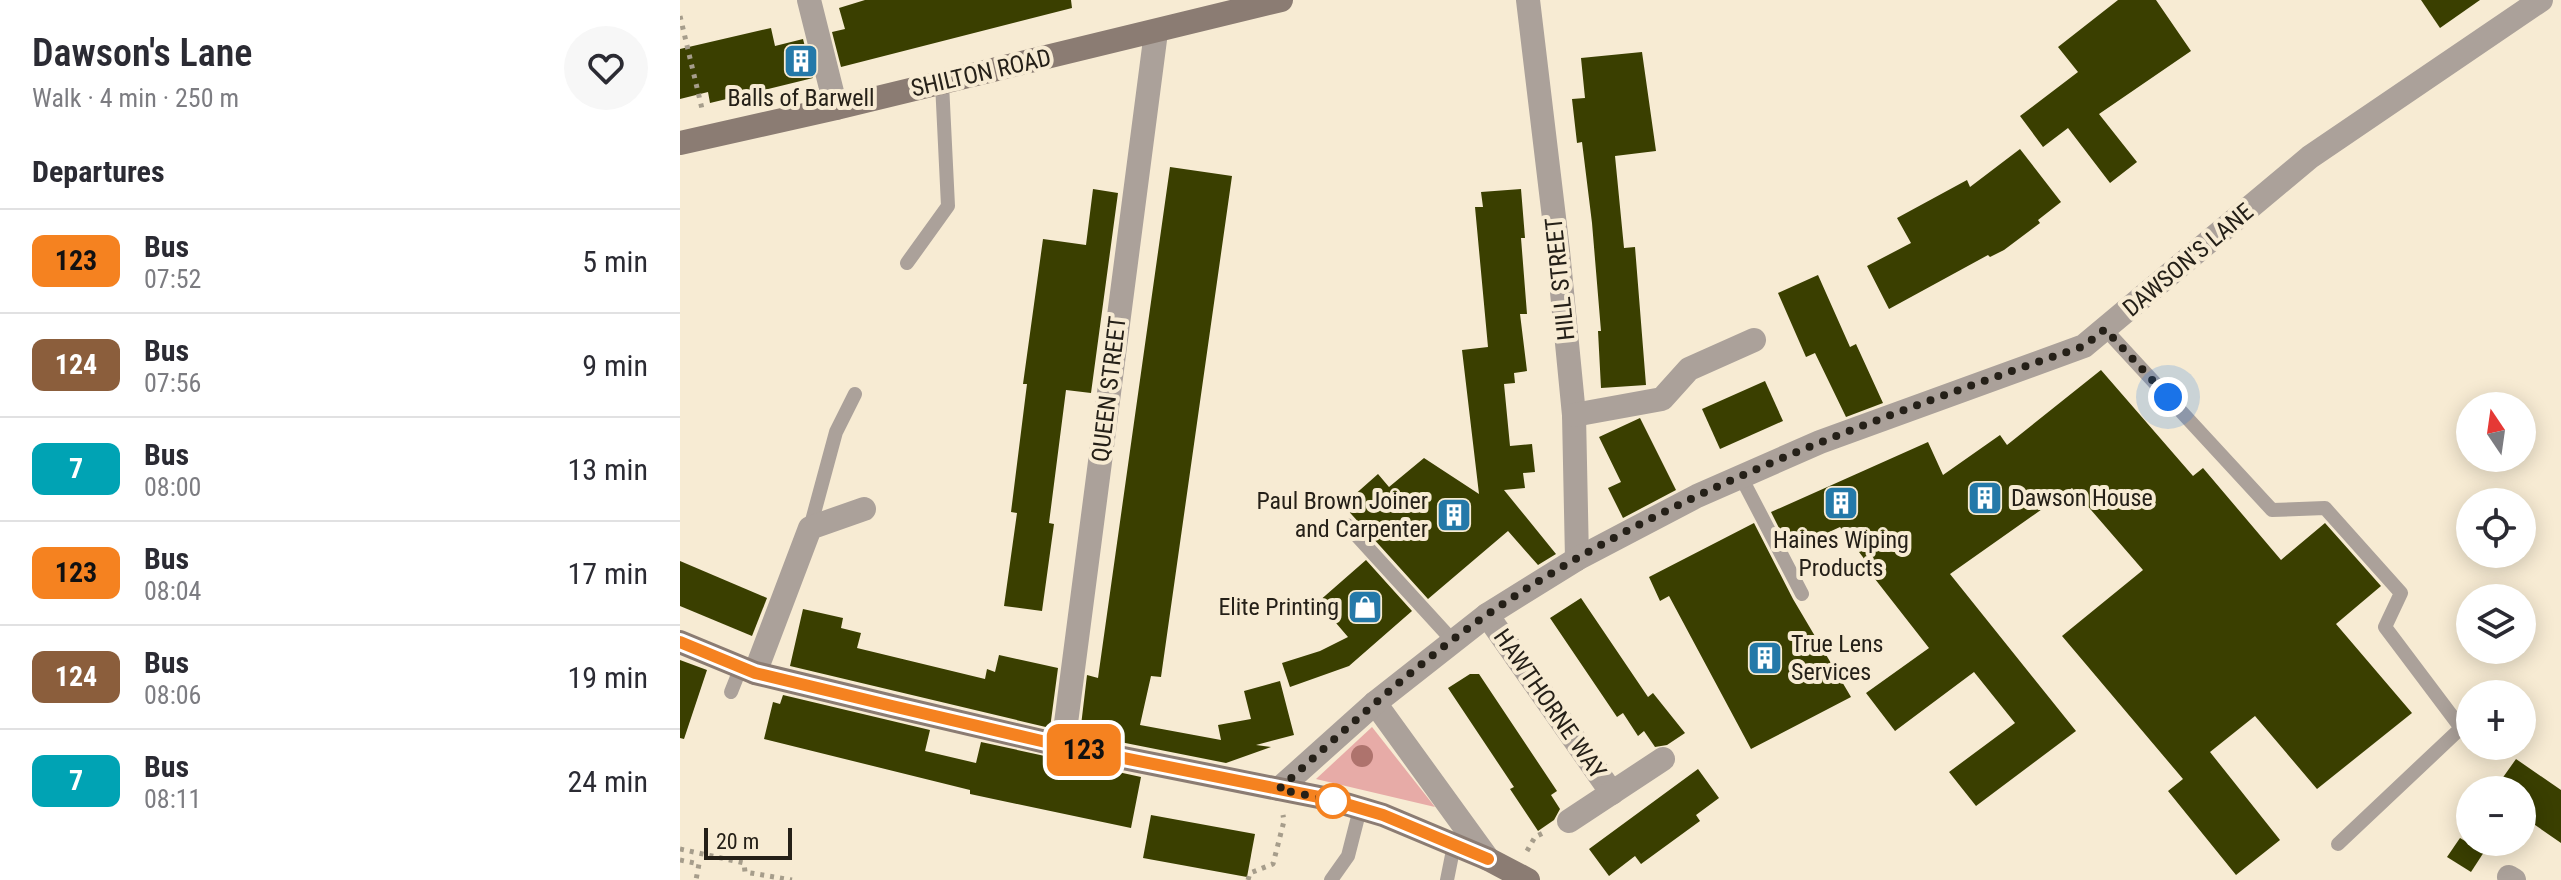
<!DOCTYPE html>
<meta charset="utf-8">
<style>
body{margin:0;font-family:"Roboto Condensed",sans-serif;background:#f7f7f7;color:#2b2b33;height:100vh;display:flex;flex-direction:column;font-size:30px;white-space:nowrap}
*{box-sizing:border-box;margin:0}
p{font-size:26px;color:#7c7c81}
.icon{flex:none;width:44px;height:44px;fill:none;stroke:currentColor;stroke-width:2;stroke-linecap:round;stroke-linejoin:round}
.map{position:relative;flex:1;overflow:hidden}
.side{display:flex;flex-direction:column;background:#fff;width:680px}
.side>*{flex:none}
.badge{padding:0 16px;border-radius:12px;font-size:28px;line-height:52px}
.needle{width:52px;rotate:347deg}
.fabs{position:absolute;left:1776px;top:392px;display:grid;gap:16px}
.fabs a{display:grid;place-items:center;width:80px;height:80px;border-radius:50%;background:#fff;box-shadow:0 4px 20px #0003;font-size:40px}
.scale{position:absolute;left:24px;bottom:20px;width:88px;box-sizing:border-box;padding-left:8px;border:4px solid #252018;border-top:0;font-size:22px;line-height:28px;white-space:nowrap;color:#252018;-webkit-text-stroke:6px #f7ebd3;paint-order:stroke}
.you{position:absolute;width:40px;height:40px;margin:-20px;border:6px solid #fff;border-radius:50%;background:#1a73e8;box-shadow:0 0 0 12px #1a73e833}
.map>.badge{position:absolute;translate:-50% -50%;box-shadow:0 0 0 4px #fff}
h2{padding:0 32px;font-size:30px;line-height:72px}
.round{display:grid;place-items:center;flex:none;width:84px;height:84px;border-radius:42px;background:#f7f7f7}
.summary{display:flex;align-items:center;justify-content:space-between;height:136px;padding:0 32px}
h1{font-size:38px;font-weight:600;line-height:60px}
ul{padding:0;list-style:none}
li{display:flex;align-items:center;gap:24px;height:104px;padding:0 32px;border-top:2px solid #e1e1e2}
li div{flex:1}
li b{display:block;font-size:30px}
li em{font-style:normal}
li .badge{min-width:88px;font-weight:700;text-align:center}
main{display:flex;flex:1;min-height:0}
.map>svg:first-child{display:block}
</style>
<main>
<section class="side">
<div class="summary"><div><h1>Dawson's Lane</h1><p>Walk · 4 min · 250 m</p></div><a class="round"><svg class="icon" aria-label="heart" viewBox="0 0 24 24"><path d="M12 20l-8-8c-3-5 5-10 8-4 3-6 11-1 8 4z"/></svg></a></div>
<h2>Departures</h2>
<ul>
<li><span class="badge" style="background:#f58220;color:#111">123</span><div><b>Bus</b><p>07:52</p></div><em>5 min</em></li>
<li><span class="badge" style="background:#8b5e3c;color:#fff">124</span><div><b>Bus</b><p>07:56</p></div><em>9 min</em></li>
<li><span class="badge" style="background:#00a3b4;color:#fff">7</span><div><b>Bus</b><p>08:00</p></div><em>13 min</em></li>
<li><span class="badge" style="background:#f58220;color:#111">123</span><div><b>Bus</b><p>08:04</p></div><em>17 min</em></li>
<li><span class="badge" style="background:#8b5e3c;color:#fff">124</span><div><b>Bus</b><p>08:06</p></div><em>19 min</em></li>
<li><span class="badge" style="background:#00a3b4;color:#fff">7</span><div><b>Bus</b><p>08:11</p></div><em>24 min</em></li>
</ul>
</section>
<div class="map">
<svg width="1881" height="880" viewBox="0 0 1881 880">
<rect width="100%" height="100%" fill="#f7ebd3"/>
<polygon fill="#e7aba7" points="692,727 755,807 636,779"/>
<g fill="#3a3f00">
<polygon points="185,0 391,0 392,8 161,67 152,32 165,29 159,8"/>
<polygon points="1438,0 1476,0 1511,51 1419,114 1457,162 1430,183 1388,128 1363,147 1340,116 1398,72 1378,47"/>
<polygon points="1741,0 1800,0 1760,28"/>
<polygon points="91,28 95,46 123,39 133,78 30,103 28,92 0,99 0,49"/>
<polygon points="962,52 976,151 935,156 944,248 955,247 966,385 921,388 918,331 921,331 912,223 902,142 897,143 892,99 905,98 901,58"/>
<polygon points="1340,149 1381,202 1358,220 1360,223 1324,250 1310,257 1308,255 1209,309 1187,266 1231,243 1217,218 1287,180 1290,187"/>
<polygon points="490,167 552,176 481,677 471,676 460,725 541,740 538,725 571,719 564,691 600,681 614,735 576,745 591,747 546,763 400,734 407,675 418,678"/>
<polygon points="413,189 438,193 411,393 386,390 369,523 374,524 362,611 324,606 337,513 331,512 347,384 343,384 363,239 406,245"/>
<polygon points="841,189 845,238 841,238 847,314 840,314 847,371 834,373 835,383 824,384 830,446 852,444 855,472 843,473 845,488 824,490 876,554 858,565 828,531 748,599 663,505 698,474 709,487 744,458 799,494 782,350 808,347 795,207 803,207 801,192"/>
<polygon points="1138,275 1170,347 1176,344 1203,403 1166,417 1135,353 1126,357 1098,293"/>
<polygon points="1421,370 1513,476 1523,468 1601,560 1645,523 1701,586 1656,624 1732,713 1637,789 1575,716 1530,752 1600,840 1556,875 1488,791 1503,779 1382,636 1463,570 1392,488 1270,574 1396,731 1296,806 1269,772 1335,723 1294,672 1215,731 1186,693 1249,648 1195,579 1198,577 1160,527 1110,550 1091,512 1248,442 1263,475 1320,435 1327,445"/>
<polygon points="1085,381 1103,421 1040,449 1022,409"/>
<polygon points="960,418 996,490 943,518 928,488 941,482 919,437"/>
<polygon points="1074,523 1113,599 1171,697 1071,749 989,596 980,601 969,577"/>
<polygon points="686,560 732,611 669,666 610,687 602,663 640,651 668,637 638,602"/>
<polygon points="0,561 87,598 72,636 0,606"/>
<polygon points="901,598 968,697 973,693 1005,733 987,745 975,747 964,731 958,736 943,713 937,717 870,618"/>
<polygon points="123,609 163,618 161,628 181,633 177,648 305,679 307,669 315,672 319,655 378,668 370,728 110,666"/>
<polygon points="0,660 27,670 4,739 0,738"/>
<polygon points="790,674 799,674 877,791 871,795 880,809 874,820 858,831 830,789 834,787 768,688"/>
<polygon points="103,695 250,730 245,751 296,763 301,742 461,777 451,828 290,794 290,790 84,739 93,702 100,704"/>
<polygon points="1836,759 1881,790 1881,843 1842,816 1842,790 1814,790"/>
<polygon points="1018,769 1039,798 1016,815 1020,821 961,864 955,856 929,876 909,849"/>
<polygon points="471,815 575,834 567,877 463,858"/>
<polygon points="1780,838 1804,852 1791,872 1767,857"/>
</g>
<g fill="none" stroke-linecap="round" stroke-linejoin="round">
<g stroke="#a69d8b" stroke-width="5" stroke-dasharray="4 6" stroke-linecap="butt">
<polyline points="0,16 23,113"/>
<polyline points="0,849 64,863 65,872 112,880"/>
<polyline points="847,851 855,837 867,831"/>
<polyline points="0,860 19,864 16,880"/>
<polyline points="568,880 570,873 593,864 604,821 603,815"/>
</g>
<g stroke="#aba19a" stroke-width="14">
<polyline points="227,263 268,206 262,83"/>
<polyline points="1425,329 1592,510 1645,508 1721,593 1705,627 1781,728 1658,844"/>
<polyline points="1061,477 1122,594"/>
<polyline points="667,525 773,641"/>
<polyline points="130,528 156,432 175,394"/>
<polyline points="51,692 61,667"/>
<polyline points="651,880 668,856 680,809"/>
<polyline points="767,880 774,845"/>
</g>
<g stroke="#aba19a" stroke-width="24">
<polyline points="129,0 156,108"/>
<polyline points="848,0 878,251 894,415 897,559"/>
<polyline points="894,415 982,399 1009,369 1074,340"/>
<polyline points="807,615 932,793"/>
<polyline points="75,673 130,528 184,509"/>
<polyline points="695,703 808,859"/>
<polyline points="383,746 476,32"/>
<polyline points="599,789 695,703 807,615 897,559 1017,496 1140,442 1404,346 1630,157 1861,0"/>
<polyline points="889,821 983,759"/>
<polyline points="1829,877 1834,880"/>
</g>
<g stroke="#8b7c73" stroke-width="24">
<polyline points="0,143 156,108 601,0"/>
<polyline points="0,642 75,673 212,706 383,746 649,799 703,815 808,859 848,880"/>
</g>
</g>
<circle fill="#ae736d" cx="682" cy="756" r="11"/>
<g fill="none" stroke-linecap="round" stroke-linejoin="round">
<g stroke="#fff" stroke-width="18">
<polyline id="line" points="0,642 75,673 212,706 383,746 649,799 703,815 808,859"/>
</g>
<use href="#line" stroke="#f58220" stroke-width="12"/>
<path stroke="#252018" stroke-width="8" stroke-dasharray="0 14.4" d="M653,801L599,789C666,729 733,666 808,614C988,491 1199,417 1404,346L1425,329L1488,397"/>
</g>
<defs>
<g id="building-square" transform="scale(1.8)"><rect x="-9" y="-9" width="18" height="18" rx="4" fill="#2479a9" stroke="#f7ebd3"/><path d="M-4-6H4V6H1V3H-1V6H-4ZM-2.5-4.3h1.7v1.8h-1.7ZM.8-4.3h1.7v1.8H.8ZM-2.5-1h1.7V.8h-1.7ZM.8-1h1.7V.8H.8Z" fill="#fff"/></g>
<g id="shop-square" transform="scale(1.8)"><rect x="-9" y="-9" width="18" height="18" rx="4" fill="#2479a9" stroke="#f7ebd3"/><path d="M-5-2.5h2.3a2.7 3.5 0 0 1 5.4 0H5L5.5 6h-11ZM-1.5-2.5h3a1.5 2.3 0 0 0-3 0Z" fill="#fff"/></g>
</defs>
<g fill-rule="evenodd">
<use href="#building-square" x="121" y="61"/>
<use href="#building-square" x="1305" y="498"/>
<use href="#building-square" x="1161" y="503"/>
<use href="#building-square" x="774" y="515"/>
<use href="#shop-square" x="685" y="607"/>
<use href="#building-square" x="1085" y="658"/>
</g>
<circle fill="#fff" stroke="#f58220" stroke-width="4" cx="653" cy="801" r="16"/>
<g text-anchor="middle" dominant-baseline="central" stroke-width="8" stroke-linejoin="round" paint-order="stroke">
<g font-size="24" fill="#252018" stroke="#f7ebd3">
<text transform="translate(301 73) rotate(-13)">SHILTON ROAD</text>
<text transform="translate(1508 260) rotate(-40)">DAWSON'S LANE</text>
<text transform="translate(880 279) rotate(-96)">HILL STREET</text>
<text transform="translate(429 389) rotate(-83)">QUEEN STREET</text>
<text transform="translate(870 704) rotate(55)">HAWTHORNE WAY</text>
</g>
<g font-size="24" fill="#252018" stroke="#f7ebd3">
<text x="121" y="98">Balls of Barwell</text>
<text x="1331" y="498" text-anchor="start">Dawson House</text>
<text x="748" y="501" text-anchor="end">Paul Brown Joiner<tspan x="748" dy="28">and Carpenter</tspan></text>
<text x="1161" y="540">Haines Wiping<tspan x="1161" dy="28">Products</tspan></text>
<text x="659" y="607" text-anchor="end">Elite Printing</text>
<text x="1111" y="644" text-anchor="start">True Lens<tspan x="1111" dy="28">Services</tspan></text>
</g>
</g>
</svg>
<div class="fabs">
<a><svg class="needle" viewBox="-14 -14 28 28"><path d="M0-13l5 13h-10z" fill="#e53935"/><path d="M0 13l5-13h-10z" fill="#7c7c81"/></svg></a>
<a><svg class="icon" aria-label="locate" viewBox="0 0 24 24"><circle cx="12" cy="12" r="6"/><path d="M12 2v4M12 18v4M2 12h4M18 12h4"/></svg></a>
<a><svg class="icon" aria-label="layers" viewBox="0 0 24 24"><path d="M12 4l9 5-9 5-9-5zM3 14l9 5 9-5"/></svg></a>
<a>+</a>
<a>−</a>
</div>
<div class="scale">20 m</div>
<div class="you" style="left:1488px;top:397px"></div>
<b class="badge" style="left:404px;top:750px;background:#f58220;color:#111">123</b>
</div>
</main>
